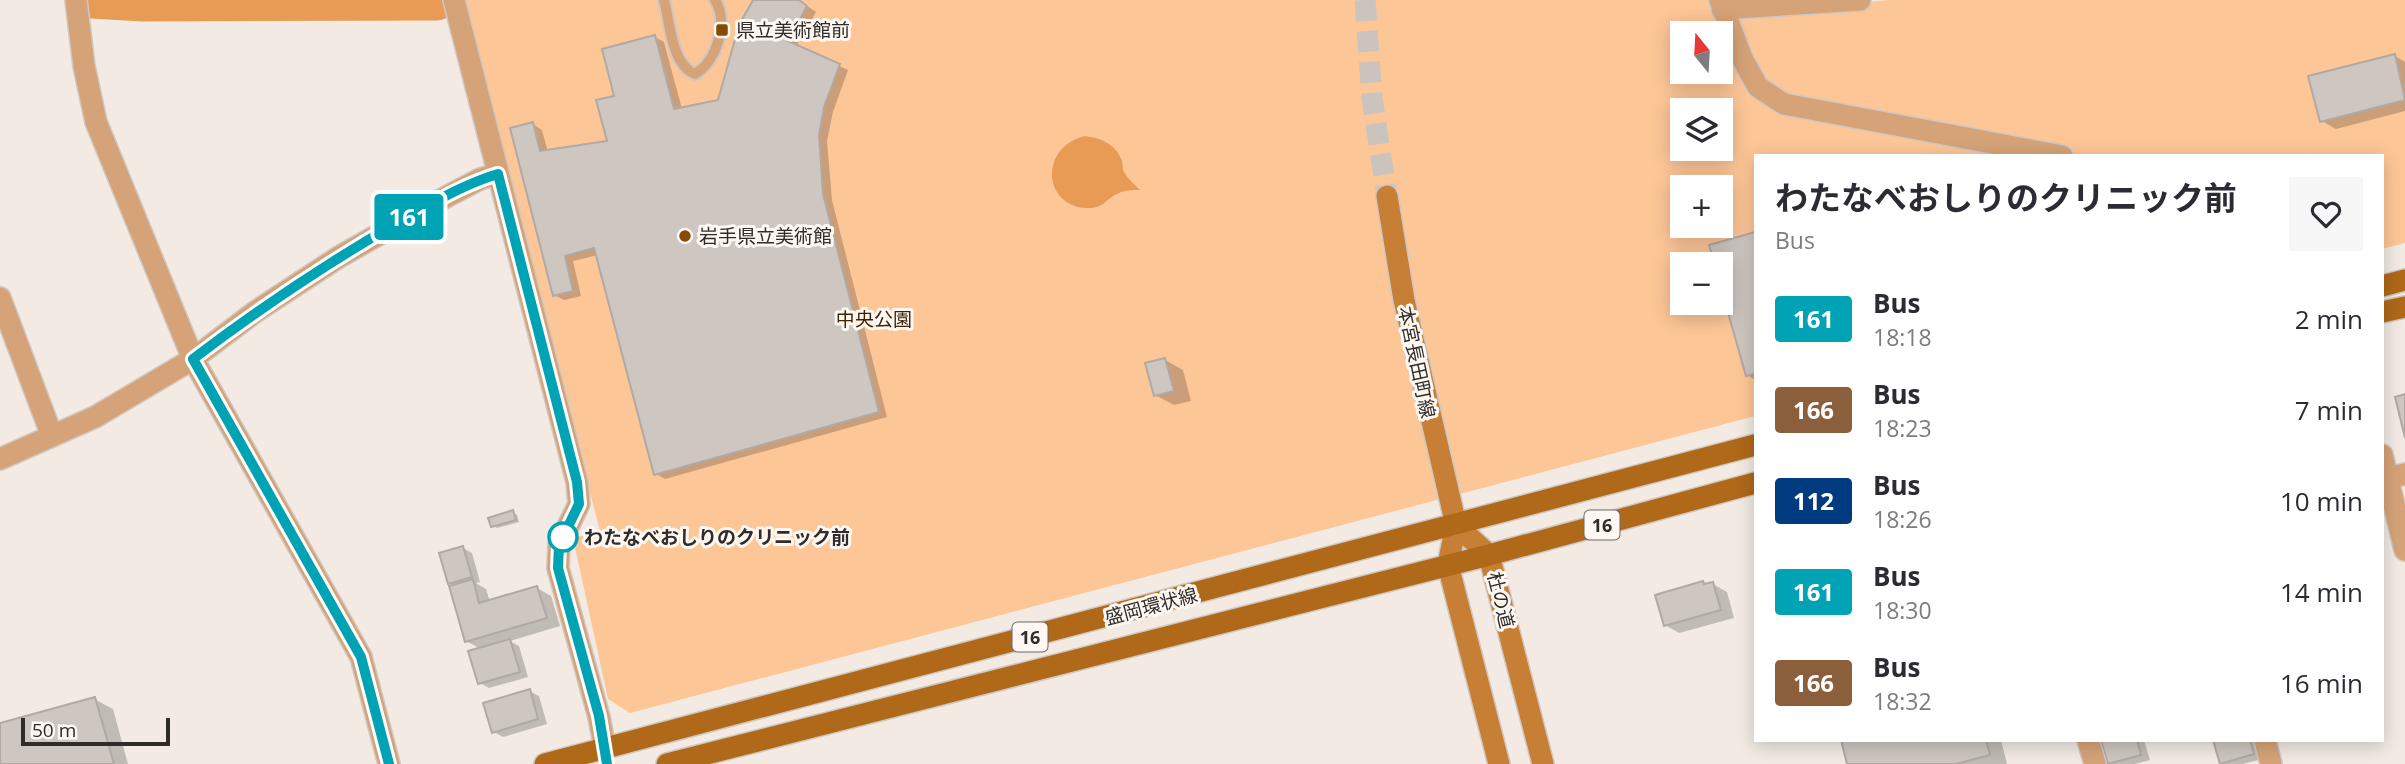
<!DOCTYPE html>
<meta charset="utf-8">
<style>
body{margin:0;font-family:"Open Sans","Noto Sans JP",sans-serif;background:#f7f7f7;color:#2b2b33;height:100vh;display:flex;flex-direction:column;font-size:26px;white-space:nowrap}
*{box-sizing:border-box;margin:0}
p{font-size:23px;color:#7c7c81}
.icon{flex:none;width:38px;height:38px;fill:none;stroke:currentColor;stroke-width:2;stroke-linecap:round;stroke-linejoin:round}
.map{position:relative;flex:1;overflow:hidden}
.details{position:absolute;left:1754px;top:154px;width:630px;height:588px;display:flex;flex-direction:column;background:#fff;border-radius:0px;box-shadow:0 4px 18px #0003}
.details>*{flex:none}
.badge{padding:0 14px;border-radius:5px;font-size:24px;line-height:46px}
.needle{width:46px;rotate:342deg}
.fabs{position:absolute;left:1670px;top:21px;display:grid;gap:14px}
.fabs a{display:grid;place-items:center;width:63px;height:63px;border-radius:0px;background:#fff;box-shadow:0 4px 18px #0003;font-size:35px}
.scale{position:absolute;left:21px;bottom:18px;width:149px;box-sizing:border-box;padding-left:7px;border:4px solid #2f2c29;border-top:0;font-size:19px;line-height:24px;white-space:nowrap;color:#2f2c29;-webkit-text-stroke:5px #fef7f2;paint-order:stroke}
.map>.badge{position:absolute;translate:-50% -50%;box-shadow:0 0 0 4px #fff}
.round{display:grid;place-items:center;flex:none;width:74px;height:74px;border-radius:0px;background:#f7f7f7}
.head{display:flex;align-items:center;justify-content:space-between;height:119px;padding:0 21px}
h1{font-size:33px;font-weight:700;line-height:52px}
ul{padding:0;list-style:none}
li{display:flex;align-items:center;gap:21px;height:91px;padding:0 21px}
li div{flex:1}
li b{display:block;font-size:26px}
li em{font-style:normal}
li .badge{min-width:77px;font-weight:700;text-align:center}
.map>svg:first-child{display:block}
</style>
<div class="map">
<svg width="2405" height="764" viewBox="0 0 2405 764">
<rect width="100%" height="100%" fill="#f2eae3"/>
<path fill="#fdc697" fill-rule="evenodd" d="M462,0H1724L1728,13L1891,0H2405V243L2382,249V156H2305V153L2303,156H1755V416L630,713L608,699L573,538L600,531ZM1682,33H1720V72H1682ZM1682,110H1720V149H1682ZM1682,187H1720V226H1682ZM1682,264H1720V303H1682Z"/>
<path fill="#e79b55" d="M1085,136C1101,138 1116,144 1122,161C1123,164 1122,169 1124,172C1127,178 1135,185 1140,190C1134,190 1125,190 1119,193C1106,198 1105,209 1086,208C1043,206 1039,147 1085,136Z"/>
<g fill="#0003">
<polygon points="755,0 798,0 816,12 796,47 848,70 833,112 827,141 832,200 887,417 665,479 656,474 598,255 573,261 581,296 564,300 554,295 533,124 542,130 548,152 609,143 616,98 655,37 664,42 682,109 720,101"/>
<polygon points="2395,56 2405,62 2405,111 2336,129 2322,121"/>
<polygon points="1755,234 1755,380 1748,375 1720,264 1717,264 1712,246"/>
<polygon points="1165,360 1183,370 1191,401 1174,405 1155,395"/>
<polygon points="512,512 517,515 519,522 497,528 493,526"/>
<polygon points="463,548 472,553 480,582 476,583 486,589 490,602 537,588 551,596 560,626 510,641 519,646 528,677 489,688 480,683 481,649 466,641 455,586 449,583"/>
<polygon points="1703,583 1707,586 1713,584 1727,592 1734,618 1679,633 1665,625"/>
<polygon points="529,691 539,696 547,724 503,737 494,732"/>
<polygon points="94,699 113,709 128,764 0,764 0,725"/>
<polygon points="1843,740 2001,740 2007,764 1849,764"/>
<polygon points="2103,740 2144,740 2150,760 2135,764 2110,764"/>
<polygon points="2215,740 2257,740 2262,759 2243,764 2224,764 2221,762"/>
</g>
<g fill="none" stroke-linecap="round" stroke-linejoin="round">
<polyline stroke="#e79b55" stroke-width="37" points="92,0 144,3 437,2"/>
</g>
<g fill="#cec6c0" stroke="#b1a9a3" stroke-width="2">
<polygon points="753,0 799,0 807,6 788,41 840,64 824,107 819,135 823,194 879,412 654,475 594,248 565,256 573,291 553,296 510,128 533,122 540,151 607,141 596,100 614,96 602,49 655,35 674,109 718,100 739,25"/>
<polygon points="2395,54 2405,100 2320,122 2308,76"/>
<polygon points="1755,232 1755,374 1746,376 1720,284 1720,264 1715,264 1709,245"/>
<polygon points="1165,358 1174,391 1154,396 1145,363"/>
<polygon points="2405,394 2405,438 2395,397"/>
<polygon points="513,510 516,520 491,527 488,518"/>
<polygon points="463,546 472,577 448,584 439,553"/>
<polygon points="473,579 479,603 537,586 547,618 465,642 449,586"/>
<polygon points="1703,581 1704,584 1713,582 1721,610 1664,626 1655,595"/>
<polygon points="510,639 520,672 478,684 468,651"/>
<polygon points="530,689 538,719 492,733 483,703"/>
<polygon points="95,697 114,764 0,764 0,723"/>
<polygon points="1841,740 1986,740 1990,755 1956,764 1847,764"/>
<polygon points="2101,740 2137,740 2141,755 2108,764"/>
<polygon points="2213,740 2250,740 2254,754 2220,764"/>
</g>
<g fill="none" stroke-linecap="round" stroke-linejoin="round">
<polyline stroke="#cbc4be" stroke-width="21" stroke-dasharray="21 10" stroke-linecap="butt" points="1365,0 1372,98 1387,196"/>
<g stroke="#cfc8c2" stroke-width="14">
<path id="service" d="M664,0C670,22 671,64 695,74C717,61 729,22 715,0"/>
</g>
<g stroke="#cfc8c2" stroke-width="24">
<g id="minor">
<polyline points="454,0 577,482 579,504 559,545 558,568 599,717 605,749"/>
<polyline points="1720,0 1742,58 1758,87 1784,104 2062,156"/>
<polyline points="1722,9 1860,0"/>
<polyline points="0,298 52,436"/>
<polyline points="0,459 95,417 193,359 255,312 339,257 431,205 480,179 498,174"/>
<polyline points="2382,480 2405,474"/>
<polyline points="361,657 389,764"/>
<polyline points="2088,740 2095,764"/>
<polyline points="2265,740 2271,764"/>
</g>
</g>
<g stroke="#cfc8c2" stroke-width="24">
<g id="tertiary">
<polyline points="76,0 84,66 96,122 193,359 361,657"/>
<polyline points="2382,455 2405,550"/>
</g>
</g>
<g stroke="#cfc8c2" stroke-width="24">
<g id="secondary">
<polyline points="1387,196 1404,300 1456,525 1448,565 1499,764"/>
<polyline points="1456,525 1489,555 1543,764"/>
</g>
</g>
<g stroke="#cfc8c2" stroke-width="24">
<g id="primary">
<polyline points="2382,286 2405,280"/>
<polyline points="2382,312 2405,307"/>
<polyline points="545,764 1755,445"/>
<polyline points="667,764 1489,555 1755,483"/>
</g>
</g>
<use href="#service" stroke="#d6a378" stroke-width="10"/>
<use href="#minor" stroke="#d6a378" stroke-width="21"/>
<use href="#tertiary" stroke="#d6a378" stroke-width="21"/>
<use href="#secondary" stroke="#c77e35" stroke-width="21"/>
<use href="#primary" stroke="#b06819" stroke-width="21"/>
</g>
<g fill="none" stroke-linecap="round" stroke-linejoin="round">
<g stroke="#fff" stroke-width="16">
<path id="line" d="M389,764L361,657L193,359C260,308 329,262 402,220C433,203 464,184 498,174L577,482L579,504L559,545L558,568L599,716L607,764"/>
</g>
<use href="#line" stroke="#00a3b4" stroke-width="10"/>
</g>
<g fill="#874c04" stroke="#fef7f2" stroke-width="2.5">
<rect x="715" y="23" width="14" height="14" rx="3.5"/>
<circle cx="685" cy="236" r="7"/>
</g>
<circle fill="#fff" stroke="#00a3b4" stroke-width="3.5" cx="563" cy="537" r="14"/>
<g text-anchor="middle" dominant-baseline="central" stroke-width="6" stroke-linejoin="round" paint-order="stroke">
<g fill="#fef7f2" stroke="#6d6965" stroke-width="2">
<rect x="1584.5" y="510.5" width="35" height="29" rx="5"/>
<rect x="1012.5" y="622.5" width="35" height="29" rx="5"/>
</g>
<g font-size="18" font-weight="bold" fill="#2f2c29">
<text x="1602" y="525">16</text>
<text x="1030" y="637">16</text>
</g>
<g font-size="19" fill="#2f2c29" stroke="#fef7f2" text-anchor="start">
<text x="736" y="30">県立美術館前</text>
<text x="699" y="236">岩手県立美術館</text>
</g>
<g font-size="19" fill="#412305" stroke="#fef7f2">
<text x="874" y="319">中央公園</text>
</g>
<g font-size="19" fill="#2f2c29" stroke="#fef7f2">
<text transform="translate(1417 362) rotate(78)">本宮長田町線</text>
<text transform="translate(1501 600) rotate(76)">杜の道</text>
<text transform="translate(1151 606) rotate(-15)">盛岡環状線</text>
</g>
<g font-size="19" font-weight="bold" fill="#2f2c29" stroke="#fef7f2" text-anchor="start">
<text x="584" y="537">わたなべおしりのクリニック前</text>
</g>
</g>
</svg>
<div class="fabs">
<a><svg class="needle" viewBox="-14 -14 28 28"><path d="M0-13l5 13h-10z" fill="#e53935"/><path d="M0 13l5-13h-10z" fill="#7c7c81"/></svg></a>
<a><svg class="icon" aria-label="layers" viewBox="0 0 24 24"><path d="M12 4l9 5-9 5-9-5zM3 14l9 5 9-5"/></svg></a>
<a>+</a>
<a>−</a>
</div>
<div class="scale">50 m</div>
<b class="badge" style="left:409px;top:217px;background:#00a3b4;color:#fff">161</b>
<section class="details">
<div class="head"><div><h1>わたなべおしりのクリニック前</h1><p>Bus</p></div><a class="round"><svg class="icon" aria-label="heart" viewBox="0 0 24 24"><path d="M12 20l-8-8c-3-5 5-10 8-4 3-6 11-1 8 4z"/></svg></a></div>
<ul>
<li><span class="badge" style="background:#00a3b4;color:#fff">161</span><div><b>Bus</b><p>18:18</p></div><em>2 min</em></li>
<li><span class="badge" style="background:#8b5e3c;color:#fff">166</span><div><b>Bus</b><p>18:23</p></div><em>7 min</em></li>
<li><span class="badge" style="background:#003b80;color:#fff">112</span><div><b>Bus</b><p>18:26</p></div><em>10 min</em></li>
<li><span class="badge" style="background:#00a3b4;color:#fff">161</span><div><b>Bus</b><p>18:30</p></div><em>14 min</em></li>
<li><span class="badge" style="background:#8b5e3c;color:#fff">166</span><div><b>Bus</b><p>18:32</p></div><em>16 min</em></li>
</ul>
</section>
</div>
